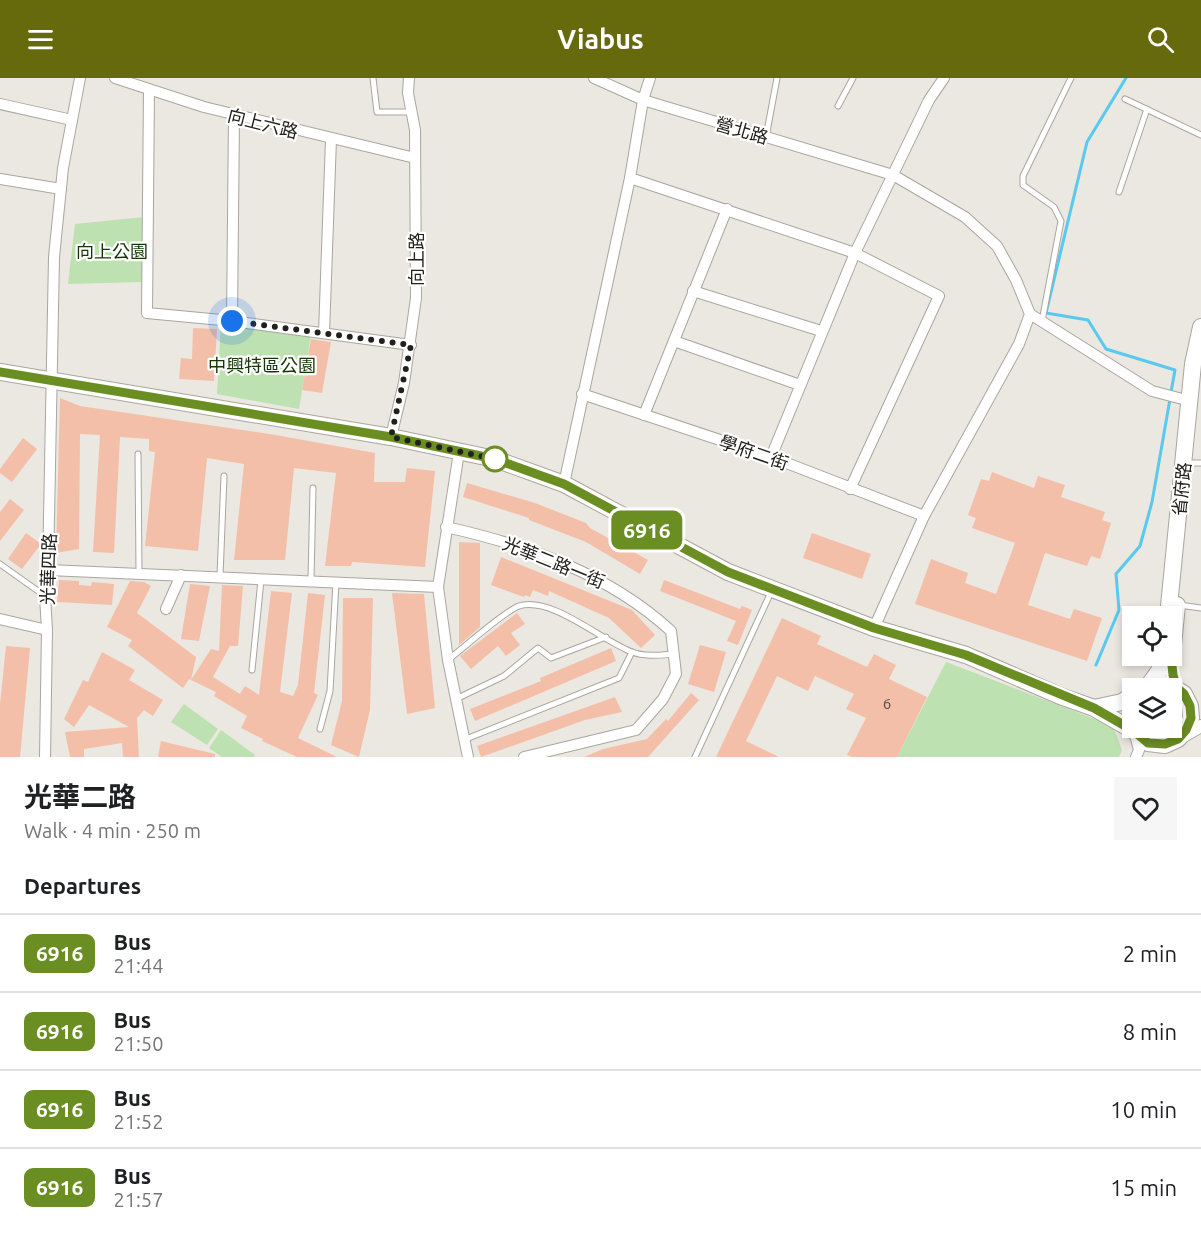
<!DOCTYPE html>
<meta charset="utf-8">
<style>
body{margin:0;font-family:Ubuntu,"Noto Sans TC",sans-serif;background:#f6f6f6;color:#202124;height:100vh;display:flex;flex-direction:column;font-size:22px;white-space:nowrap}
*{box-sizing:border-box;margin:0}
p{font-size:20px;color:#757577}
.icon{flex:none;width:33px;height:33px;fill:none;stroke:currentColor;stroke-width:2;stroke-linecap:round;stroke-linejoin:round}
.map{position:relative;height:679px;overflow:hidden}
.side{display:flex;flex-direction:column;background:#fff;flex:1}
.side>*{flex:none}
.badge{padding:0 12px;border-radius:9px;font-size:21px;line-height:39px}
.controls{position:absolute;left:1122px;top:528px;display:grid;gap:12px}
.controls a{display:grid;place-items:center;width:60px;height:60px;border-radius:0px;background:#fff;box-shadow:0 3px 9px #0003;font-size:30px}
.you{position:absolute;width:30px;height:30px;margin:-15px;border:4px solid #fff;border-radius:50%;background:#1a73e8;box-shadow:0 0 0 9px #1a73e833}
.map>.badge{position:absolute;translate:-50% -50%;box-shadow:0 0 0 3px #fff}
h2{padding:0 24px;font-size:22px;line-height:54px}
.round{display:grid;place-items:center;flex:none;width:63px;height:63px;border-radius:0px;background:#f6f6f6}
.overview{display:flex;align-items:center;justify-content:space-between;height:102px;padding:0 24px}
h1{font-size:28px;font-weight:700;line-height:45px}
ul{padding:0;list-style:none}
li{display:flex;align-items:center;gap:18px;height:78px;padding:0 24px;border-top:2px solid #e0e0e0}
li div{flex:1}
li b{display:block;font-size:22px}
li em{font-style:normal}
li .badge{min-width:66px;font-weight:700;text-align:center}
header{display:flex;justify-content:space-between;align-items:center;height:78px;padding:0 24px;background:#666a0c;color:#fff;font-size:27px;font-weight:700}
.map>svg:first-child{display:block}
</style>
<header><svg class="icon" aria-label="menu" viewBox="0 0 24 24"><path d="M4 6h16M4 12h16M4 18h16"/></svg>Viabus<svg class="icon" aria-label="search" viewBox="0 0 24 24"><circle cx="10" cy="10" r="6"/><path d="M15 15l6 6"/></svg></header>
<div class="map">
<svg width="1201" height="679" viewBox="0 0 1201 679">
<rect width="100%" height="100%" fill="#ebe7e1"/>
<g fill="#bde1b1">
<polygon points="144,139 143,204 68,206 75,146"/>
<polygon points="221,245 311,257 299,331 217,316"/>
<polygon points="946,584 1113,648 1122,672 1119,679 897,679"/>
<polygon points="184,626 218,651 207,667 171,644"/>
<polygon points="221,652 255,677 254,679 222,679 209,670"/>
</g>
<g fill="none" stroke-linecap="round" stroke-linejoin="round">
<g stroke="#58c9ef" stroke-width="3">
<polyline points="1126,0 1087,64 1046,235 1088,242 1106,271 1175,292 1171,314"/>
<polyline points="1096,587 1119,532 1116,496 1140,468 1152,424 1170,321"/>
</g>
</g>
<g fill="#f4bfa9">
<polygon points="193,250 217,251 214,303 179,301 181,280 192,281"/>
<polygon points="311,261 331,264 322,315 302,312"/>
<polygon points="60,320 80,328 270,356 375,375 374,404 405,404 407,390 435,393 425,489 352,484 351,488 325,488 336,395 294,390 285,482 234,482 244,386 207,380 198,473 145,468 155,374 149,373 149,361 120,359 114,475 93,474 100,357 80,356 79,471 56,475"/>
<polygon points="23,360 37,371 12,404 0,395 0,391"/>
<polygon points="992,394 1034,410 1038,398 1065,407 1061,419 1105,434 1102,442 1111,445 1100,481 1091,478 1087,488 1045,475 1028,527 1070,541 1074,531 1102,540 1087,583 915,526 931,481 968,495 965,505 996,516 1015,465 972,450 976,440 968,437 981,401 989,403"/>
<polygon points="467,405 535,425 586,445 590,450 648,482 640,496 586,464 529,442 529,440 463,419"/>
<polygon points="10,421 24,432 0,463 0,434"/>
<polygon points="26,455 41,466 22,491 8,481"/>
<polygon points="812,455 871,476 862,501 803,480"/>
<polygon points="459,464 480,465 480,549 459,567"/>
<polygon points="501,479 632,532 655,557 641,570 609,540 549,513 548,518 533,512 530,519 525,517 524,519 491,507"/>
<polygon points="59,502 79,503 79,507 91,508 92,504 114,506 112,527 57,524"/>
<polygon points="664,502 740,531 742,528 752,532 738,567 727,563 736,543 660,513"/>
<polygon points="130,503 144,504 151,508 137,535 196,579 191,602 189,601 183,610 128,568 132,562 107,549"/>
<polygon points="190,506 210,508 199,563 181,561"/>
<polygon points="222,507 243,508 238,568 230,568 213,599 240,616 245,608 259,617 271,513 292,515 280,614 293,618 298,607 308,515 325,517 314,615 318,617 298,660 337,679 297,679 262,663 263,661 241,650 247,638 214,618 216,614 191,602 211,571 219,573"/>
<polygon points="392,515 424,516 435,630 407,636"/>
<polygon points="343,520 373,520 370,632 359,679 331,667 342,623"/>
<polygon points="517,535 525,546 511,555 520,567 506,578 498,568 471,591 460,578"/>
<polygon points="782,540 821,558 817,566 867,589 874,576 896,587 889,601 927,619 897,679 852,679 847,677 866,640 846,631 854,616 815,598 808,613 777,598 746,663 779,679 716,679"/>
<polygon points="700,567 726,574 714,614 688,606"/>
<polygon points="6,568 30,570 20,679 0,679 0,626"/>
<polygon points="611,570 616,583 475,643 470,631 541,603 540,600"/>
<polygon points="102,574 135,592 129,602 163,622 153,638 144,632 137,640 139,679 123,679 122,665 84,671 84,679 70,679 65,654 129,649 89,627 74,649 64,641 83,602 88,604"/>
<polygon points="691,615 699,622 648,679 584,679 603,671 647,661 666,641 668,643"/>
<polygon points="615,619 622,634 585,642 481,679 477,668"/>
<polygon points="161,663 215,676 215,679 158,679"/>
</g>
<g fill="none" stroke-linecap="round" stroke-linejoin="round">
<g stroke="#a9a6a0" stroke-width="7">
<g id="service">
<polyline points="373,0 377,34 412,34"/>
<polyline points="1125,21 1201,57"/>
<polyline points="838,28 853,0"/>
<polyline points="766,59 777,0"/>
<polyline points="1119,114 1147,31"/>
<polyline points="1042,243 1061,143 1054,129 1023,107 1023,98 1071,0"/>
<polyline points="138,376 139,495"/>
<polyline points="1185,385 1201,385"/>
<polyline points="0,486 45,518"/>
<polyline points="220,498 224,398"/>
<polyline points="311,502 313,410"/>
<polyline points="1179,527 1201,530"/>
<path d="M449,581C465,569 503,534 519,528C552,518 602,563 632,574C645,579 660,577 674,576"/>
<polyline points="252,592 261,502"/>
<polyline points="456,621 504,598 538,570 551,580 606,559"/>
<polyline points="320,651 330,613 336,504"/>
<polyline points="466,661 619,600 632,574"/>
<polyline points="695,679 772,512"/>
</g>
</g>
<g stroke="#a9a6a0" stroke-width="12">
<g id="minor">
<polyline points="115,0 204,29 415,80"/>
<polyline points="594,0 643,22 893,97 965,139 997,168 1016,202 1030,236 1019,266 924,438 874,550"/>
<polyline points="149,12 147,235 232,243 411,267"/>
<polyline points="0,26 72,42"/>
<polyline points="630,100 855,175 939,218 850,411"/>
<polyline points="0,101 61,111"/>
<polyline points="693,213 821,253"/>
<polyline points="1030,236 1152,313 1190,323"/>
<polyline points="232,243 234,37"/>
<polyline points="324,255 331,61"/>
<polyline points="674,263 800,307"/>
<polyline points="582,316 771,379 924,438"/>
<polyline points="644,337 727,131"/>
<polyline points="391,359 404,305 416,220 415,52 408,15 409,0"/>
<polyline points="459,374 438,509 448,582 468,679"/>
<polyline points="771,379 855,175 929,22 944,0"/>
<polyline points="564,406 630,100 643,22 650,0"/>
<path d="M446,449C527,467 609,496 671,553L676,596L663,621L636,652L524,679"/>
<polyline points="48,492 438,509"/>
<polyline points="166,531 181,497"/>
<polyline points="0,541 47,552"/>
<polyline points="1134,653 1139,672 1136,679"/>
<polyline points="45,679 47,552 45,518 48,492 54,179 63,90 80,0"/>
</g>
</g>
<g stroke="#a9a6a0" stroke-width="14">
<polyline id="tertiary" points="1182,659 1201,648"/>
</g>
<g stroke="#a9a6a0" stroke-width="18">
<g id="primary">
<polyline points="0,294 391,359 495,381 564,406 728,494 874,550 966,577 1060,618 1094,630 1134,653 1148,665 1165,667 1178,661 1186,652 1191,640 1190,628 1184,616 1168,606 1149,607 1143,610"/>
<polyline points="1168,538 1193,286 1201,249"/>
<polyline points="1172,577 1177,527"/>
<polyline points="1149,607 1159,593 1164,578"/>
<polyline points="1094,630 1122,624 1132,617"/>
</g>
</g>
<use href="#service" stroke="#fff" stroke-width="5"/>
<use href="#minor" stroke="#fff" stroke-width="10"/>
<use href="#tertiary" stroke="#fff" stroke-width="12"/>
<use href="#primary" stroke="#fff" stroke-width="16"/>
</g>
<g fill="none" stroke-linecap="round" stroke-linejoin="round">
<g stroke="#fff" stroke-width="14">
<polyline id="line" points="0,294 391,359 495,381 564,406 728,494 874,550 966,577 1094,630 1134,653 1148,665 1165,666 1178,661 1186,652 1191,640 1190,628 1184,616 1177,610 1173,597 1171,578"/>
</g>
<use href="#line" stroke="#6b8e23" stroke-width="9"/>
<polyline stroke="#21201d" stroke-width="6" stroke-dasharray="0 10.8" points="232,243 411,267 391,359 495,381"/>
</g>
<circle fill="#fff" stroke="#6b8e23" stroke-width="3" cx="495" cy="381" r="12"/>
<g text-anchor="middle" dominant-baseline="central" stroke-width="4.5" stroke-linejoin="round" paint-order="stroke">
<g font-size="15" fill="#564840">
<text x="887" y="625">6</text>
</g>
<g font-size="18" fill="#21201d" stroke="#fff">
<text transform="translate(263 45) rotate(14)">向上六路</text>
<text transform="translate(742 52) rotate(16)">營北路</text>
<text transform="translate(416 181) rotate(-90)">向上路</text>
<text transform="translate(754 374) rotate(19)">學府二街</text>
<text transform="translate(1181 411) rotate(-84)">省府路</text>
<text transform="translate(554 484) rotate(22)">光華二路一街</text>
<text transform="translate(48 491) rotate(-88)">光華四路</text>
</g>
<g font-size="18" fill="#133603" stroke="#fff">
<text x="112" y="173">向上公園</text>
<text x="262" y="287">中興特區公園</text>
</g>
</g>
</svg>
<div class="controls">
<a><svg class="icon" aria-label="locate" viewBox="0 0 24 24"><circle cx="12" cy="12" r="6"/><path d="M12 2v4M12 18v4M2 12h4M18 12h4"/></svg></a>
<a><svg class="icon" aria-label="layers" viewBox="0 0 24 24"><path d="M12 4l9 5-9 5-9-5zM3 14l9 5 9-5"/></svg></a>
</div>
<div class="you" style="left:232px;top:243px"></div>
<b class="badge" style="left:647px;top:452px;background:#6b8e23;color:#fff">6916</b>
</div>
<section class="side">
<div class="overview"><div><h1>光華二路</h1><p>Walk · 4 min · 250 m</p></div><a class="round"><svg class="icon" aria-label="heart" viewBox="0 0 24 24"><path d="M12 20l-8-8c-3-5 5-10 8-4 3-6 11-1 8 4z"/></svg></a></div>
<h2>Departures</h2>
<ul>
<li><span class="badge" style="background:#6b8e23;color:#fff">6916</span><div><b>Bus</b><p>21:44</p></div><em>2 min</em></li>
<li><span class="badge" style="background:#6b8e23;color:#fff">6916</span><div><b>Bus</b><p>21:50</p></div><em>8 min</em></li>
<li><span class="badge" style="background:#6b8e23;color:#fff">6916</span><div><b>Bus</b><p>21:52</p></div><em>10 min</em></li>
<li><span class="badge" style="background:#6b8e23;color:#fff">6916</span><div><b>Bus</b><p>21:57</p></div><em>15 min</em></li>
</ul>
</section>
